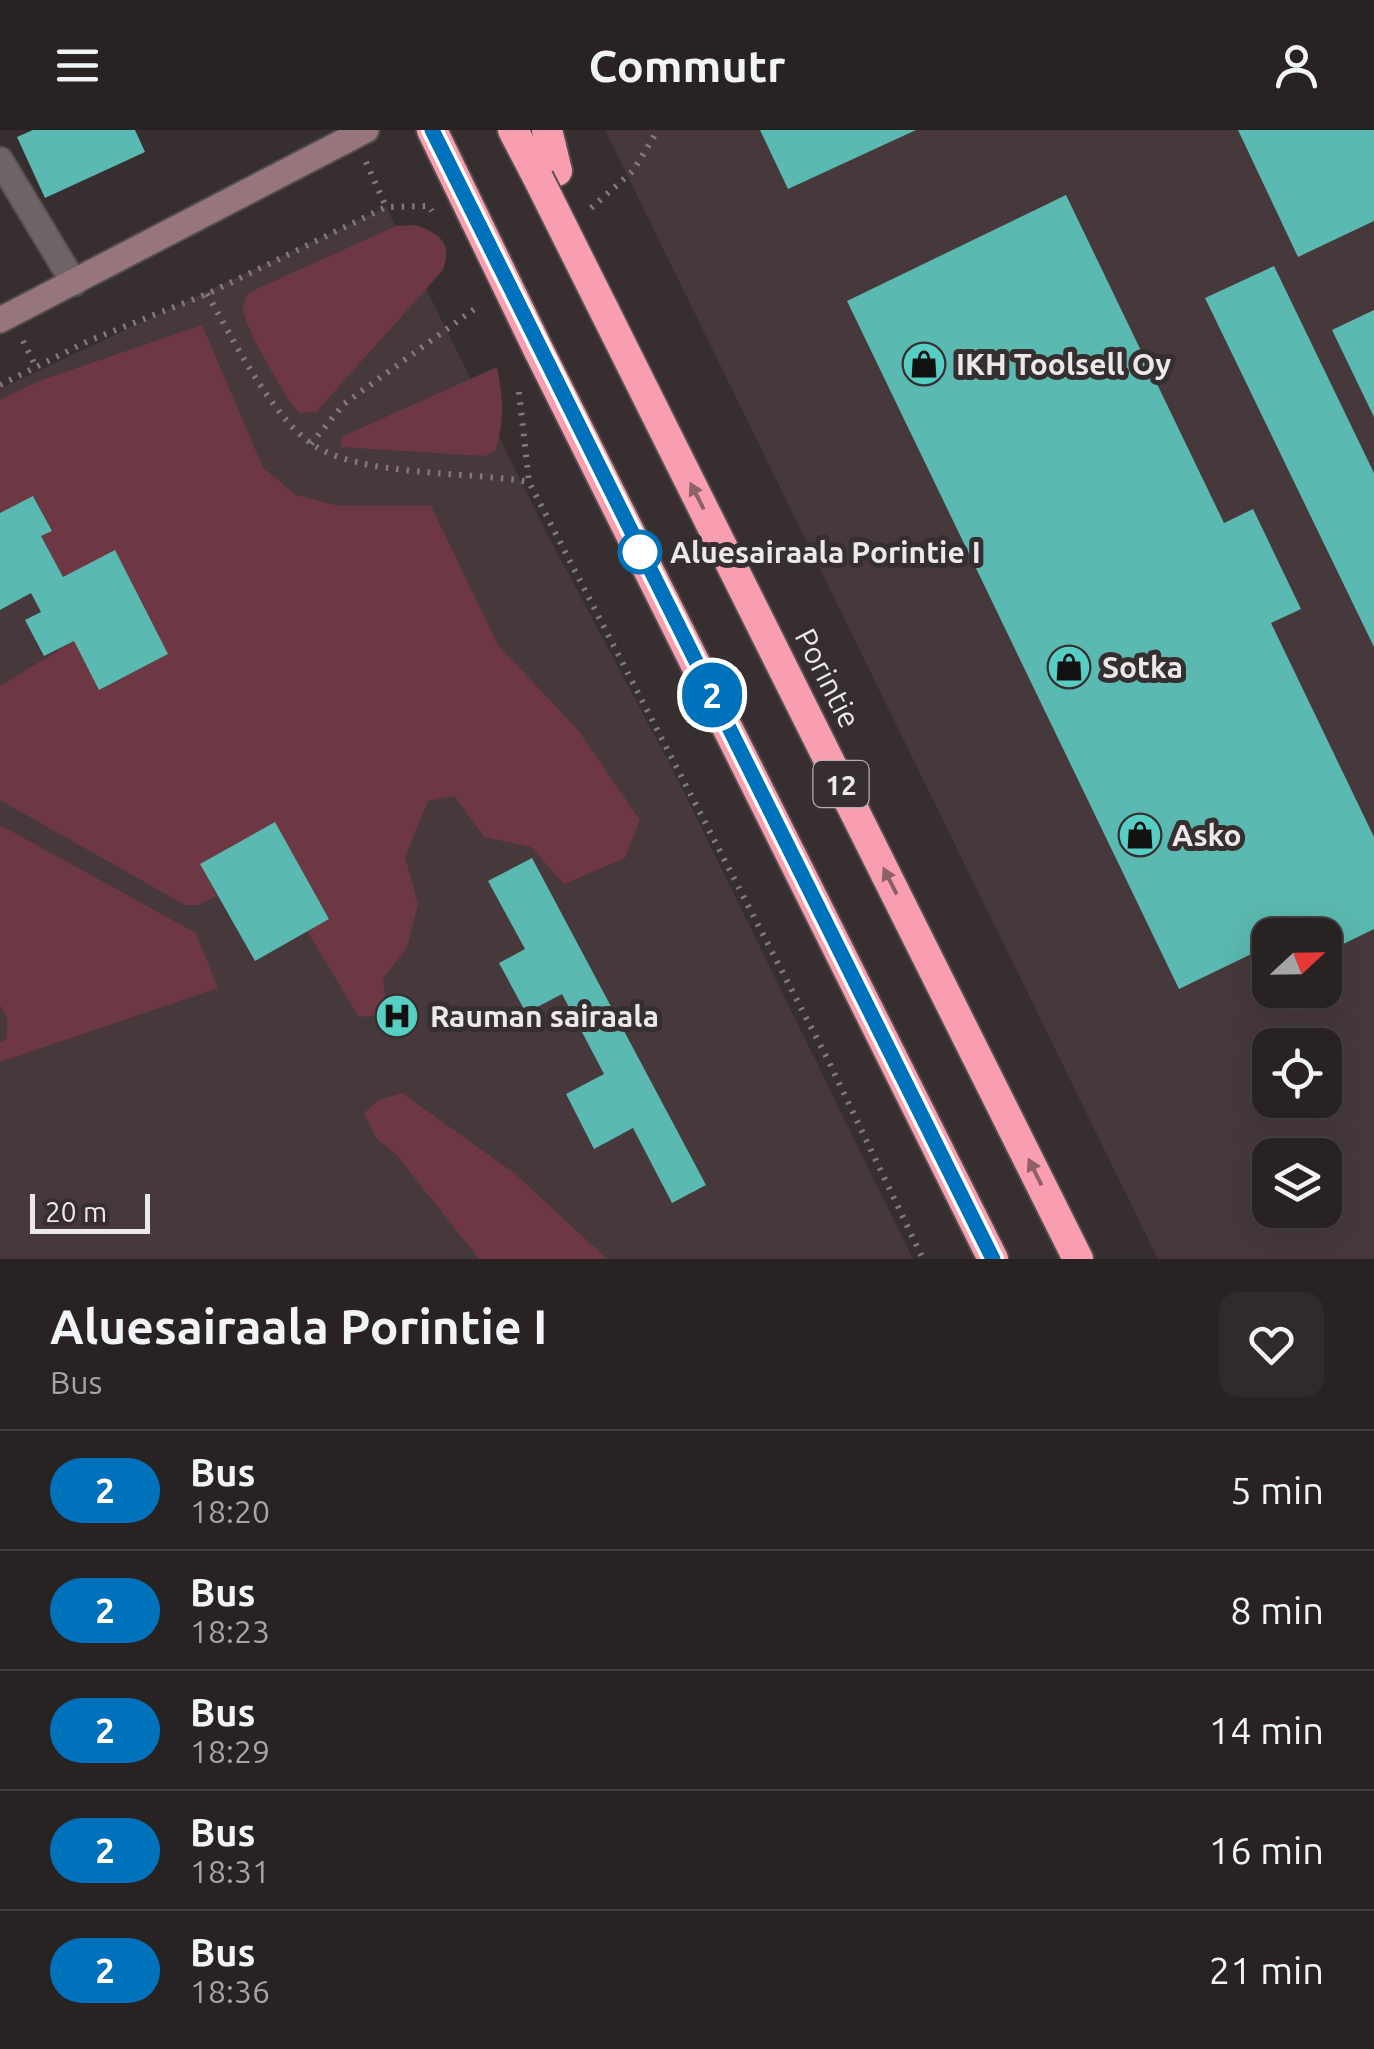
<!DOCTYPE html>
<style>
body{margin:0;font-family:Ubuntu,sans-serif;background:#302a2b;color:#f1f3f6;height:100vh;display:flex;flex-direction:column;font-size:38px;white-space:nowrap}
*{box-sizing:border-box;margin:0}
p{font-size:32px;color:#a5a4a6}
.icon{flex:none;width:55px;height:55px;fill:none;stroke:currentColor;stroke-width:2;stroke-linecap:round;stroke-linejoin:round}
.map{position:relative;height:1129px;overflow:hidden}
.drawer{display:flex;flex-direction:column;background:#282223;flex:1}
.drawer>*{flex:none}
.badge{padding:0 20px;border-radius:32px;font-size:35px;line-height:65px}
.needle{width:65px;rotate:68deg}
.fabs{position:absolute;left:1252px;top:788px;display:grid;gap:20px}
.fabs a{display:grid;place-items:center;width:90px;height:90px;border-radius:20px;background:#282223;box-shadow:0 10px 40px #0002,0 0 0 2px #443f41;font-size:50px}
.scale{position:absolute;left:30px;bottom:25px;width:120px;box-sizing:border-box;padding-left:10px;border:5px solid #ede8e9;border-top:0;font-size:28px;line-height:35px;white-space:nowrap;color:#ede8e9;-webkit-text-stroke:8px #362e2f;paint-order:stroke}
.map>.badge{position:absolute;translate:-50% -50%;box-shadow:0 0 0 5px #fff}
.round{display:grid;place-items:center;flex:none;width:105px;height:105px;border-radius:20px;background:#302a2b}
.headline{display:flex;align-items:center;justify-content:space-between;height:170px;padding:0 50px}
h1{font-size:48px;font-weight:700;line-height:75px}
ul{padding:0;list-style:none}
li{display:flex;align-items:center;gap:30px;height:120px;padding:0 50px;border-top:2px solid #443f41}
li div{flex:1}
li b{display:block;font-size:38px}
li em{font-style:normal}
li .badge{min-width:110px;font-weight:700;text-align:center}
header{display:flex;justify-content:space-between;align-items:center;height:130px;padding:0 50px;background:#282223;font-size:45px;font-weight:700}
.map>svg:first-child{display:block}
</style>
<header><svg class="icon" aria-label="menu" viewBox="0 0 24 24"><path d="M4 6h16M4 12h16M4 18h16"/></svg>Commutr<svg class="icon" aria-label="person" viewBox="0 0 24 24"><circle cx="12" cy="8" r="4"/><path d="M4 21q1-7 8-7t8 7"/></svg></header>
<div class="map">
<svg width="1374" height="1129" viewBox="0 0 1374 1129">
<rect width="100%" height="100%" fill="#362e2f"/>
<g fill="#47393b" fill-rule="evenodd">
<path d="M605,0H1374V1129H1158ZM1270,805H1325V860H1270ZM1270,915H1325V970H1270ZM1270,1025H1325V1080H1270Z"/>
<polygon points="386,77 545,400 675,644 913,1129 0,1129 0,259"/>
</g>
<g fill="#6d3843">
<path d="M414,95C439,102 453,113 443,140L316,282L299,283C286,269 244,197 243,178C243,173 246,168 248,163L396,96Z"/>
<polygon points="202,195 263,338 296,365 338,376 431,376 498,515 578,600 640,690 625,728 564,754 531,717 484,707 454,666 428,671 405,727 418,774 407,818 383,848 387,884 359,887 307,801 329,788 275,693 201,735 217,766 198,775 185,775 0,670 0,556 74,511 100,560 168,524 115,421 63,447 41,406 52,401 34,366 0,383 0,270 39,251"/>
<path d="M497,237C503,268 505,291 495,321L485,326L341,317V308L350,303Z"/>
<polygon points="0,695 196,803 218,858 0,932 0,913 7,908 7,887 0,875"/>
<polygon points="402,963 514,1043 607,1129 479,1129 395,1023 376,1008 364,983 378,970"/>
</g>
<g fill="#5ab9b0">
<polygon points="33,0 135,0 145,22 45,68 17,7"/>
<polygon points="760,0 916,0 788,59"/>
<polygon points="1238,0 1374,0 1374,91 1298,127"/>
<polygon points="1066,65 1224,393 1253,379 1301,479 1271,493 1374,707 1374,799 1325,823 1325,805 1270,805 1270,815 1179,859 847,171"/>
<polygon points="1274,136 1374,343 1374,517 1205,168"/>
<polygon points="1374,180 1374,287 1332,200"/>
<polygon points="33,366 52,401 41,406 63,447 115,420 168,524 99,560 74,511 44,526 25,490 41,482 31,463 0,480 0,383"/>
<polygon points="275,692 329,789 255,831 200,734"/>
<polygon points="532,728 706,1055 672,1073 633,998 594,1019 566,964 604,944 562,864 526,883 499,833 525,819 488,751"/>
</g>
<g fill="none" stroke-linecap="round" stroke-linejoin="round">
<g stroke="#534d4e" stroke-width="29">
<polyline id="street" points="0,30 74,153"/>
</g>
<g stroke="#534d4e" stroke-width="29">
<polyline id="secondary" points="0,190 366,0"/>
</g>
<g stroke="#534d4e" stroke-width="34">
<g id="highway">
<polyline points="432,0 476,91"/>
<polyline points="513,0 538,48"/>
<polyline points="547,0 557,41"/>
<polyline points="604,180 1078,1129"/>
<polyline points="538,219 993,1129"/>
</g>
</g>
<g stroke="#817a7b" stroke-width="6" stroke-dasharray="2.5 8" stroke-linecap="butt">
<polyline points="366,32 386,77"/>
<polyline points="591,78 633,41 658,0"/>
<path d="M207,164C232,207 271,286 312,314C359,347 470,341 529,352"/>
<polyline points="23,211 36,237"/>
<polyline points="0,255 88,211 207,164 386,77 429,76 432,81"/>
<polyline points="519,262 529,352 828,930 923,1129"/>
<polyline points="311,314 344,274 480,175"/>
</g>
<use href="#street" stroke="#6d6465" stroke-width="25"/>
<use href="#secondary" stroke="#97757c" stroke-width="25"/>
<use href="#highway" stroke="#f99eb0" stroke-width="30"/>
<g stroke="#534d4e" stroke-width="34" stroke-linecap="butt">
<g id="highway-bridge">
<polyline points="538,48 604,180"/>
<polyline points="476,91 538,219"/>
</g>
</g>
<use href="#highway-bridge" stroke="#f99eb0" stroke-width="30"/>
</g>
<defs><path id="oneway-solid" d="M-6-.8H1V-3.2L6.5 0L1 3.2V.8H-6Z" transform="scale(2.5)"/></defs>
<g fill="#8e6069">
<use href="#oneway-solid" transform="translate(697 366) rotate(-117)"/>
<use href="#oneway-solid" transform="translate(890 751) rotate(-117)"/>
<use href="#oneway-solid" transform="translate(1035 1042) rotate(-116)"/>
</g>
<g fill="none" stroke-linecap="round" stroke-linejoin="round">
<g stroke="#fff" stroke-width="22">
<polyline id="line" points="432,0 993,1129"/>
</g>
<use href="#line" stroke="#0072bc" stroke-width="15"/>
</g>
<defs>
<g id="shop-disc" transform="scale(2.25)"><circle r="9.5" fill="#56cec3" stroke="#362e2f"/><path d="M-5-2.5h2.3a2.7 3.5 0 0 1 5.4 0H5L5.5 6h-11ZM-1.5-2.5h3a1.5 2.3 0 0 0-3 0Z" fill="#111"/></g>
<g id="hospital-disc" transform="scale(2.25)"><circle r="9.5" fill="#56cec3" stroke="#362e2f"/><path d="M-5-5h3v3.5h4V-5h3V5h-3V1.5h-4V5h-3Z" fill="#111"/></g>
</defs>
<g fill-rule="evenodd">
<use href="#shop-disc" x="924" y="234"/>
<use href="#shop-disc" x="1069" y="537"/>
<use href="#shop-disc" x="1140" y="705"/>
<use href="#hospital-disc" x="397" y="886"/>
</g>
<circle fill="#fff" stroke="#0072bc" stroke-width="5" cx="640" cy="422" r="20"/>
<g text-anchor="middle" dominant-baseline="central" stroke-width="10" stroke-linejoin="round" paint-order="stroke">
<rect fill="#362e2f" stroke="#b6b0b1" stroke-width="2.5" x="813.5" y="631" width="55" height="46" rx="8"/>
<g font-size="28" font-weight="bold" fill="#ede8e9">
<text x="841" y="654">12</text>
</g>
<g font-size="30" font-weight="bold" fill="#ede8e9" stroke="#362e2f" text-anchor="start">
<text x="956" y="234">IKH Toolsell Oy</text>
<text x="1102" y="537">Sotka</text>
<text x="1172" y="705">Asko</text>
<text x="430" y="886">Rauman sairaala</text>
</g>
<g font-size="30" font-weight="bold" fill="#ede8e9" stroke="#362e2f" text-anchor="start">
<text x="670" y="422">Aluesairaala Porintie I</text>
</g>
<g font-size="30" fill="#ede8e9" stroke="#362e2f">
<text transform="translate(828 548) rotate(63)">Porintie</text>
</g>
</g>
</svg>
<div class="fabs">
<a><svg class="needle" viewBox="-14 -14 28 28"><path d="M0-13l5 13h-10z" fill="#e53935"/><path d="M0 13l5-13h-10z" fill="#a5a4a6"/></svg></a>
<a><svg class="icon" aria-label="locate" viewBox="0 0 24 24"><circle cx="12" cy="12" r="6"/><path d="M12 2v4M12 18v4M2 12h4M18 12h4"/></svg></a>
<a><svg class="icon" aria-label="layers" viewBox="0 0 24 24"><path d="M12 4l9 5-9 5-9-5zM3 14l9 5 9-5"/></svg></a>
</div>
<div class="scale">20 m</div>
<b class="badge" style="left:712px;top:565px;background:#0072bc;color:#fff">2</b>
</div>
<section class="drawer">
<div class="headline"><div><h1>Aluesairaala Porintie I</h1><p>Bus</p></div><a class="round"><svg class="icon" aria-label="heart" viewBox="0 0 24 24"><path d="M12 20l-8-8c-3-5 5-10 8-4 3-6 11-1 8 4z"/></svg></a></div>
<ul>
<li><span class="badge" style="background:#0072bc;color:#fff">2</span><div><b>Bus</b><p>18:20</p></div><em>5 min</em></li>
<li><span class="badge" style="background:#0072bc;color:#fff">2</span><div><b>Bus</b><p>18:23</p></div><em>8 min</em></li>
<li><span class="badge" style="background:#0072bc;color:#fff">2</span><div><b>Bus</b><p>18:29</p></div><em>14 min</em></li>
<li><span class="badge" style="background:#0072bc;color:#fff">2</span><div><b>Bus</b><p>18:31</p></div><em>16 min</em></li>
<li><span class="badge" style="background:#0072bc;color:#fff">2</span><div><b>Bus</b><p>18:36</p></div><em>21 min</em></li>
</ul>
</section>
